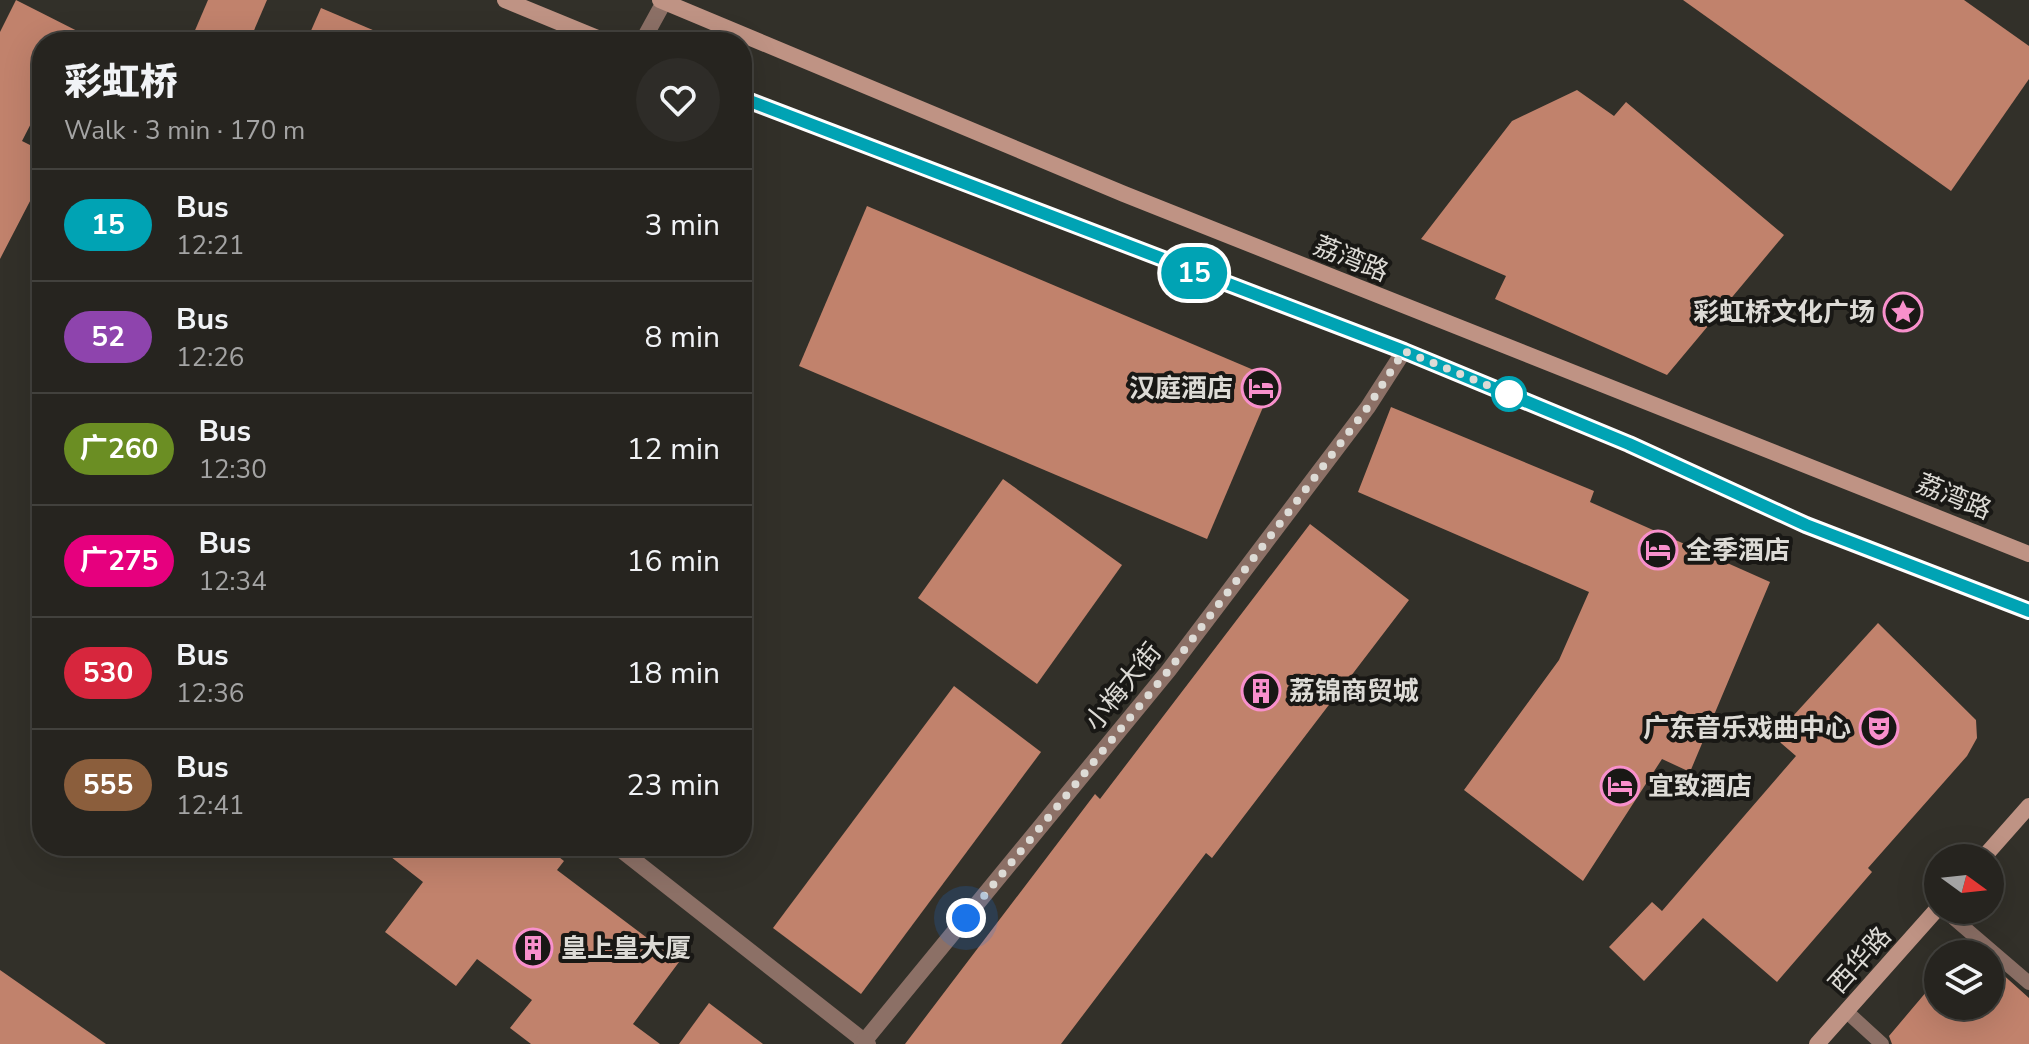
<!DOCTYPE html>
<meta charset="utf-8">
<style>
body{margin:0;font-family:"Nunito Sans","Noto Sans SC",sans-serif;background:#2e2c28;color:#f1f3f6;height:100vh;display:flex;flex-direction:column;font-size:30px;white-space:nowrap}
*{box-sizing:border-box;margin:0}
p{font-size:26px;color:#a4a4a4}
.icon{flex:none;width:44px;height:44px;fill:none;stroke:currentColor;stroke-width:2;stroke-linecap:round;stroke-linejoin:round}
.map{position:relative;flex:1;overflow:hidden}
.panel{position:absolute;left:32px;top:32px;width:720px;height:824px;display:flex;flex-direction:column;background:#26241f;border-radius:32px;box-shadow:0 8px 32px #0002,0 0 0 2px #42413d}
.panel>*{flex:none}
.badge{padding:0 16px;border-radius:26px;font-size:28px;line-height:52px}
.needle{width:52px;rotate:105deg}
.fabs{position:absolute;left:1924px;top:844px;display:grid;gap:16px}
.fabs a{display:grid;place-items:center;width:80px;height:80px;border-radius:50%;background:#26241f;box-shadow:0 8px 32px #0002,0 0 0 2px #42413d;font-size:40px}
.you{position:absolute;width:40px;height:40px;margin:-20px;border:6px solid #fff;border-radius:50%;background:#1a73e8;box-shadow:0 0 0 12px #1a73e833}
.map>.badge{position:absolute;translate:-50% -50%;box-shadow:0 0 0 4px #fff}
.round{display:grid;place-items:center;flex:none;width:84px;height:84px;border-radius:42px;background:#2e2c28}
.overview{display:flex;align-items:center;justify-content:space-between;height:136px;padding:0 32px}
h1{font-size:38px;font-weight:800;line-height:60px}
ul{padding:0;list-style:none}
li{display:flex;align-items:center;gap:24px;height:112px;padding:0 32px;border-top:2px solid #42413d}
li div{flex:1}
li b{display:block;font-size:30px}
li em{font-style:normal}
li .badge{min-width:88px;font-weight:700;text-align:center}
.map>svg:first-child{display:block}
</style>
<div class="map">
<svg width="2029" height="1044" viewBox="0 0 2029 1044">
<rect width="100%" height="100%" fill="#323029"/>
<g fill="#c1826c">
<polygon points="16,0 99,42 42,42 42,102 22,141 42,151 42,178 0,259 0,32"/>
<polygon points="208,0 267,0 249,42 190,42"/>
<polygon points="1683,0 1964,0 2029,46 2029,79 1951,191"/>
<polygon points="321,8 401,42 306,42"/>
<polygon points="1577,90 1614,116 1626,102 1784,235 1667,375 1495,299 1506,276 1421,239 1512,121"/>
<polygon points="867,206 1275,379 1207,539 799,366"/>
<polygon points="1391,407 1594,491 1590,502 1770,582 1690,772 1662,759 1583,881 1464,790 1559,660 1589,592 1358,492"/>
<polygon points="1003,479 1122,565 1037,684 918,598"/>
<polygon points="1310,524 1409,600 1212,858 1206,853 1061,1044 905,1044 1095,794 1100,799"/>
<polygon points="1878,623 1976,720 1977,738 1967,756 1868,868 1872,872 1777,982 1703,918 1644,981 1609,947 1652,902 1662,911 1796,756 1774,737"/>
<polygon points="954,686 1041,752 861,994 773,928"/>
<polygon points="377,846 545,846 564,861 557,870 679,962 633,1024 660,1044 531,1044 510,1028 532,1000 477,959 456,986 385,932 423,882"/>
<polygon points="1990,963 2029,998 2029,1044 1892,1044 1889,1036 1938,978 1938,1006 1990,1006"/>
<polygon points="0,970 106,1044 0,1044"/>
<polygon points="709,1003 763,1044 679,1044"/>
</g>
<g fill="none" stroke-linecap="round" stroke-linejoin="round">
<g stroke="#8c7066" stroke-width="14">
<polyline points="1944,910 2029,983"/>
<polyline points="1846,1011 1882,1044"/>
</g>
<g stroke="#8c7066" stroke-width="16">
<polyline points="642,42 664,2"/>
<polyline points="616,846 868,1044"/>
<polyline points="862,1044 1169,670 1368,407 1404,351"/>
</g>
<g stroke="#bf9384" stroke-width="16">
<polyline points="505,0 607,42"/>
<polyline points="660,0 1124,194 2029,554"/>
<polyline points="742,98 1404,351 1629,444 1806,525 2029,611"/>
<polyline points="1983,858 2029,806"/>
<polyline points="1817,1044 1938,908"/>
</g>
</g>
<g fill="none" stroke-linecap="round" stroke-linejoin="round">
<g stroke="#fff" stroke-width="18">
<polyline id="line" points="742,98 1404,351 1629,444 1806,525 2029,611"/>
</g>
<use href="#line" stroke="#00a3b4" stroke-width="12"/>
<polyline stroke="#dddbd6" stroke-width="8" stroke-dasharray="0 14.4" points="966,918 1169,670 1368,407 1404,351 1509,394"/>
</g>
<defs>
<g id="sight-ring" transform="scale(2)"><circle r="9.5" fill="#191815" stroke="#f890cc" stroke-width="1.5"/><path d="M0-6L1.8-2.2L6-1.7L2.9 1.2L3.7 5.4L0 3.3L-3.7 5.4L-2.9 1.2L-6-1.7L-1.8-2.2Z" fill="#f890cc"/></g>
<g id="hotel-ring" transform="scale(2)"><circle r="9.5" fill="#191815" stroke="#f890cc" stroke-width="1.5"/><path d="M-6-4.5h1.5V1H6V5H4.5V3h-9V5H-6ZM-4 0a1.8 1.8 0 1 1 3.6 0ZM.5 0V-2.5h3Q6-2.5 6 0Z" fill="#f890cc"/></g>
<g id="building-ring" transform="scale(2)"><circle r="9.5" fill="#191815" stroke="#f890cc" stroke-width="1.5"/><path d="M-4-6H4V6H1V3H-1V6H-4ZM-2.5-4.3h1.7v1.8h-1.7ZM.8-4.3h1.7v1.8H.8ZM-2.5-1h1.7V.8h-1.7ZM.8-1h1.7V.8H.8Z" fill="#f890cc"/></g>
<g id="theatre-ring" transform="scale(2)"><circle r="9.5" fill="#191815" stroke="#f890cc" stroke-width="1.5"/><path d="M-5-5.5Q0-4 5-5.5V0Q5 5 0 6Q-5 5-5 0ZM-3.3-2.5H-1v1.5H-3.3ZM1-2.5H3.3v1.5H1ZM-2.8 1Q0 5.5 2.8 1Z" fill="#f890cc"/></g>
</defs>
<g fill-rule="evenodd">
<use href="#sight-ring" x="1903" y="312"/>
<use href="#hotel-ring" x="1261" y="388"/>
<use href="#hotel-ring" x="1658" y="550"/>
<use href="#building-ring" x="1261" y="691"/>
<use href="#theatre-ring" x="1879" y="728"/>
<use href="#hotel-ring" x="1620" y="786"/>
<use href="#building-ring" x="533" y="948"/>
</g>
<circle fill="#fff" stroke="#00a3b4" stroke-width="4" cx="1509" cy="394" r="16"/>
<g text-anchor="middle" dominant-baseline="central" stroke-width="8" stroke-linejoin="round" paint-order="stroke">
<g font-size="26" fill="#dddbd6" stroke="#191815">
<text transform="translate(1351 259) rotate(22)">荔湾路</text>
<text transform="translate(1954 497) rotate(22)">荔湾路</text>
<text transform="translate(1123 687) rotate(-51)">小梅大街</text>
<text transform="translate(1860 960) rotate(-48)">西华路</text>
</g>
<g font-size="26" font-weight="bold" fill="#dddbd6" stroke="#191815" text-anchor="start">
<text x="1875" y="312" text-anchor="end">彩虹桥文化广场</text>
<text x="1233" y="388" text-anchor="end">汉庭酒店</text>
<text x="1686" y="550">全季酒店</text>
<text x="1289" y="691">荔锦商贸城</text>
<text x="1851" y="728" text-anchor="end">广东音乐戏曲中心</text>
<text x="1648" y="786">宜致酒店</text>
<text x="561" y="948">皇上皇大厦</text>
</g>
</g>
</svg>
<div class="fabs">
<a><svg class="needle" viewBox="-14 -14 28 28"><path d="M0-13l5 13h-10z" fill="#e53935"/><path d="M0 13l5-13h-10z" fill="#a4a4a4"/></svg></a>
<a><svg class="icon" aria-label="layers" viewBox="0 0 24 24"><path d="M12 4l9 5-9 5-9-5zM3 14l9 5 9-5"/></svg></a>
</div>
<div class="you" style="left:966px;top:918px"></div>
<b class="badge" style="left:1194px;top:273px;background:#00a3b4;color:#fff">15</b>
<section class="panel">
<div class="overview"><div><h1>彩虹桥</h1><p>Walk · 3 min · 170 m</p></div><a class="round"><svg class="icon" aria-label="heart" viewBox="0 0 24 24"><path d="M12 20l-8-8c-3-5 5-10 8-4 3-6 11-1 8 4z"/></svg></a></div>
<ul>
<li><span class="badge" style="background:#00a3b4;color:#fff">15</span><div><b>Bus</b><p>12:21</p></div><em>3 min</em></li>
<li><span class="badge" style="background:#8e44ad;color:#fff">52</span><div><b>Bus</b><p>12:26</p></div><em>8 min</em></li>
<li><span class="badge" style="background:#6b8e23;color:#fff">广260</span><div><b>Bus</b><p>12:30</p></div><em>12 min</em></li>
<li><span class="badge" style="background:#e6007e;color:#fff">广275</span><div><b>Bus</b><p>12:34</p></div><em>16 min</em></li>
<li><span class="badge" style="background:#d7263d;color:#fff">530</span><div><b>Bus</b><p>12:36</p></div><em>18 min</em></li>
<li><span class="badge" style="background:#8b5e3c;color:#fff">555</span><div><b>Bus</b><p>12:41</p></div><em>23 min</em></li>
</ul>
</section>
</div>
